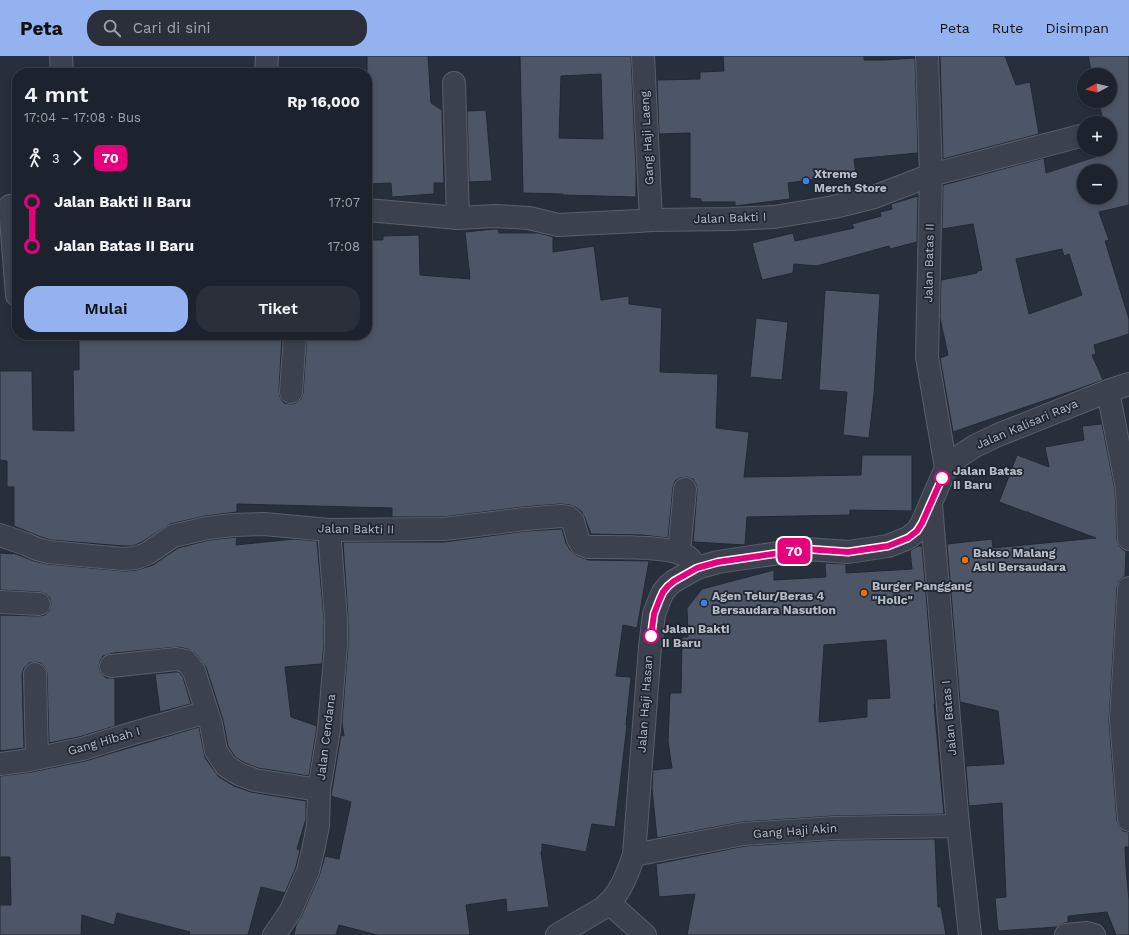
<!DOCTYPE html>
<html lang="id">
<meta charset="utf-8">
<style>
body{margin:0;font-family:"Work Sans",sans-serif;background:#2a2f3a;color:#f1f3f6;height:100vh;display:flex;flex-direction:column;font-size:15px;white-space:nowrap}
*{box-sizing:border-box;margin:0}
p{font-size:13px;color:#a0a4aa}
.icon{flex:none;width:22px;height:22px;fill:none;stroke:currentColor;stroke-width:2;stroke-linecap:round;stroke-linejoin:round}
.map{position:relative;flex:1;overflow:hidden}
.sheet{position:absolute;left:12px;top:12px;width:360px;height:272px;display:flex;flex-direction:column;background:#1d232e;border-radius:16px;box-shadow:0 2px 6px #0003,0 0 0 1px #3b404a}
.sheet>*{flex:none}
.badge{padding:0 8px;border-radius:6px;font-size:14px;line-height:26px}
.needle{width:26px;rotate:263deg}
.tools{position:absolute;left:1077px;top:12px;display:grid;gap:8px}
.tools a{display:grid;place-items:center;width:40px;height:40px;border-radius:50%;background:#1d232e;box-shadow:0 2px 6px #0003,0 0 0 1px #3b404a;font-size:20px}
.map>.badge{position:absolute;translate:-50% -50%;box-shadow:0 0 0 2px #fff}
.legs{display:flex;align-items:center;gap:6px;height:44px;padding:0 12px;font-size:13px}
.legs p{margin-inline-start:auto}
.overview{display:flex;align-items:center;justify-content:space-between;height:68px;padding:0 12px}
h1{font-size:22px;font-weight:600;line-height:30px}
.button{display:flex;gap:8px;margin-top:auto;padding:8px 12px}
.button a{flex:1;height:46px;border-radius:16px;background:#95b2f0;color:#111;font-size:16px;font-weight:600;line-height:46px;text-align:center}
.button a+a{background:#2a2f3a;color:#f1f3f6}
ul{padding:0 12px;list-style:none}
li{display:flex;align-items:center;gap:14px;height:44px;font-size:15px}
li i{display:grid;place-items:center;width:6px;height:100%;margin:0 5px;background:currentColor}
li i::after{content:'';width:10px;height:10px;margin:-5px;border:3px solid;border-radius:50%;background:#1d232e}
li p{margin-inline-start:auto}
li:first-child i{background:linear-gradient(#0000 50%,currentColor 0)}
li:last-child i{background:linear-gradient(currentColor 50%,#0000 0)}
header{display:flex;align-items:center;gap:24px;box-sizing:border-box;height:56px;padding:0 20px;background:#95b2f0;color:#111}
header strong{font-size:19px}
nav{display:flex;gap:22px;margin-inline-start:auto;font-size:14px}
.search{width:280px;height:36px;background:#2a2f3a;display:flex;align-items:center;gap:10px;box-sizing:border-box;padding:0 14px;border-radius:16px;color:#a0a4aa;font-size:15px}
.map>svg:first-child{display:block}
</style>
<header>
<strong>Peta</strong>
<div class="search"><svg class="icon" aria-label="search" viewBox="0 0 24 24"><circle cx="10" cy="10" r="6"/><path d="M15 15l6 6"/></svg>Cari di sini</div>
<nav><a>Peta</a><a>Rute</a><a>Disimpan</a></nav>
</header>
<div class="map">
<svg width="1129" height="879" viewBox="0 0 1129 879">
<rect width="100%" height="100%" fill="#272f3d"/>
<g fill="#4d5666" stroke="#222835" fill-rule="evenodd">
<polygon points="367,0 428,0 431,47 442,54 444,127 434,127 434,138 392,141 391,127 367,128"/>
<path d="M520,0H631L636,113V141L563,139V138L523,137ZM601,18L603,83L559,82L561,20Z"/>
<polygon points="723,0 864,0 864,4 884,4 915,2 918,97 854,103 856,118 788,127 790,143 735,150 735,146 701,146 701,143 690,142 690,77 659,78 657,24 700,23 700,16 724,15"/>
<polygon points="940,0 1005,0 1016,29 1030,26 1039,78 943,103"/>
<path d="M1088,0H1129V149L1099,156L1109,184L1105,185L1129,263V278L1094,289L1096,298L1092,299L1103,324L1081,332L953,376L940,302L948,299L940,262L941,224L977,217V215L982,214L973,168L942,173L943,129L1044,102L1046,117L1098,100L1097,93H1110V67H1104L1098,45H1110V19H1092ZM1084,115H1110V141H1084ZM1062,193L1064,200L1069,198L1082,239L1029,258L1016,203Z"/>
<polygon points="486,54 492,125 469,126 467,55"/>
<polygon points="918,140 917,186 890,193 889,190 817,210 794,208 793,217 762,224 752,187 793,177 795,185 854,172 852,168 881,160 880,156 892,153 891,148"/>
<polygon points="495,173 498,173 499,177 539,177 553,181 553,196 594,190 601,244 629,240 629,248 662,252 660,316 718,318 716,372 749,376 744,421 861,419 862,399 912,399 912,455 850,454 850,459 747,461 745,489 693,486 697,434 696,428 693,423 686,421 680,422 675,425 673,431 668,482 642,479 591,478 585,462 581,455 575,451 570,449 560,448 523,451 443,461 392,461 392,452 237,448 237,456 205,460 170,468 142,486 133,490 123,490 51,484 41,481 14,470 14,431 7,431 7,405 0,404 0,315 32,315 33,374 74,375 73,314 79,314 79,279 282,279 279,335 280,341 284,347 291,348 296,347 301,343 303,337 307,281 345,281 345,279 367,279 367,184 383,184 383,180 419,179 420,219 470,223 465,176"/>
<polygon points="825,234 880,238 874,338 869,382 843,379 847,336 819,334"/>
<polygon points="756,262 788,266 782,324 750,321"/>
<polygon points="1102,368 1115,434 1117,484 1119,490 1123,494 1126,495 1125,520 1119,525 1117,531 1109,664 1117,765 1119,771 1123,775 1129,776 1129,791 1125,791 1126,812 1129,844 1129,879 1116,879 1107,856 1068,860 1068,866 1059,869 1057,871 998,875 995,842 1006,841 1002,747 969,750 966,710 1004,708 998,655 960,646 947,488 992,483 993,492 1096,482 1029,457 1029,456 1026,456 999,446 1017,399 1049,411 1045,391 1084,384 1082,370"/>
<polygon points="561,473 562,473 566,487 570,494 576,499 583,502 588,504 649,505 637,572 623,569 616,620 631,621 626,669 627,669 615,771 592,768 586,796 542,788 542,795 541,796 549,851 507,856 506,843 466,849 470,879 377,879 339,869 336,879 294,879 296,869 301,861 319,820 325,800 339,803 351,746 331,740 341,679 344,680 342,666 348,590 348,562 343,486 444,486 526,475"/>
<polygon points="237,481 236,489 294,483 317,485 324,563 324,588 322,608 285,611 291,661 317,670 309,720 258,712 245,707 235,701 228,690 223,664 206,611 195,597 188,593 178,591 114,597 103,600 100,605 99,611 101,617 106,622 115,622 115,670 79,681 49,687 47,617 45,611 41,607 35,606 29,607 24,612 22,618 24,692 0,695 0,559 39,560 45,559 49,555 51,548 50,542 46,538 40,536 0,534 0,497 13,498 13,497 34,505 48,508 124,515 137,514 153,509 178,492 209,484"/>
<path d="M918,490H922L935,648H934L944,758L834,760L742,766L657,782L652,733L653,714L672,712L668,685L670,637H681L682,581H688L687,552L702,533L774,514V524L826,521L825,507L846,508V517L912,513L910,495ZM886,584L890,642L867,643V661L819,666L824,589Z"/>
<polygon points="175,616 179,616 183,621 191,648 160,656 155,618"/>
<polygon points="199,671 205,702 216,717 219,721 234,730 251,736 306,745 306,763 297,793 300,794 296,811 285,837 261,831 248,879 189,879 190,876 117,857 114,869 82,859 81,879 0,879 0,849 11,849 10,801 0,801 0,720 31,716 85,705"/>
<polygon points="935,783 938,851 941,851 946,879 687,879 695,838 659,841 656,808 745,790 835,784"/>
</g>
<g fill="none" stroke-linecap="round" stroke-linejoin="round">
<g stroke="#595f6b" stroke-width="24">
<g id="minor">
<polyline points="61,0 62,17"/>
<polyline points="643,0 651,164"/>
<polyline points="927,0 931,119 927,301 946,412"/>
<polyline points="266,17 267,0"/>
<polyline points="454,27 458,162"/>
<polyline points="10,150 17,239"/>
<polyline points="367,154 458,162 495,160 529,162 558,169 638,165 651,164 731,163 774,161 834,151 874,141 931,119 1084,79"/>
<polyline points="1108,335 1127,433 1129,483"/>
<polyline points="291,336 295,279"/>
<polyline points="931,449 958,770 970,879"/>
<path d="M0,479L26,488L37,493L49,496L123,503L136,502L148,497L173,480L207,472L233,469L264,468L329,474L444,473L525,463L561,460L568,461L573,465L578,483L581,488L588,491C609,491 675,489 689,502C692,505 694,509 697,512"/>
<polyline points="679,497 685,433"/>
<polyline points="1129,532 1121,663 1129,764"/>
<polyline points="0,546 39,548"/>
<polyline points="111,610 176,603 186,605 194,615 207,656 211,668 216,695 226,710 239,718 255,724 319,734"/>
<polyline points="35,618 37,702"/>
<polyline points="0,708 29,704 82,693 130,678 207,656"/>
<polyline points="634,799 743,778 834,772 958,770"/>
<polyline points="609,847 645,879"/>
<polyline points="274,879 290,856 308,815 314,790 318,769 319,734 329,673 336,589 336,563 329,474"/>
<path d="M557,879L603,852C620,839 627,819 634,799L650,591L654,558L659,545L663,536L668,530L674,525L697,512L718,506L806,493L848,496L888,490L908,482L917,475L922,467L946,412L961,399L975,390L998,379L1108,335L1129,328"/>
<polyline points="1066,879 1087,877 1094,879"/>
</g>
</g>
<use href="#minor" stroke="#3b414e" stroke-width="22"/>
</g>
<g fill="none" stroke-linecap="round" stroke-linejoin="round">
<g stroke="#fff" stroke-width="9">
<polyline id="line-1" points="651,580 654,558 659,545 663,536 668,530 674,525 697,512 718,506 806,493 848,496 888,490 908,482 917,475 922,467 942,422"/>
</g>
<use href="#line-1" stroke="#e6007e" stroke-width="6"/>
</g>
<g fill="#3f7fe0" stroke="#202633" stroke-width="1.5">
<circle cx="806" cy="125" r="4"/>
<circle cx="704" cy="547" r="4"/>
</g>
<g fill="#fff" stroke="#e6007e" stroke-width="2">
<circle cx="942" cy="422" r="7"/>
<circle cx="651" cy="580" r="7"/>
</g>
<g fill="#e8710a" stroke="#202633" stroke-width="1.5">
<circle cx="965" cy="504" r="4"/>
<circle cx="864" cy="537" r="4"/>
</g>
<g text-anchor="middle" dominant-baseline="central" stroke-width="3.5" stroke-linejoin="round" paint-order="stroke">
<g font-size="12" fill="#b7bdc8" stroke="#202633">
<text transform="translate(647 82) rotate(-93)">Gang Haji Laeng</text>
<text transform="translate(730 162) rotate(-2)">Jalan Bakti I</text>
<text transform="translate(929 207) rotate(-89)">Jalan Batas II</text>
<text transform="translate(1027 368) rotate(-23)">Jalan Kalisari Raya</text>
<text transform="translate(356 473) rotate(1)">Jalan Bakti II</text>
<text transform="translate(645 648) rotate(-86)">Jalan Haji Hasan</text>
<text transform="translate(949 662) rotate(-95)">Jalan Batas I</text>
<text transform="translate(326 681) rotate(-83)">Jalan Cendana</text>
<text transform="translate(104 685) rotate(-16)">Gang Hibah I</text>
<text transform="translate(795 775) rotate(-4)">Gang Haji Akin</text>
</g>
<g font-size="12" font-weight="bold" fill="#b7bdc8" stroke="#202633" text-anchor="start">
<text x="814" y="118">Xtreme<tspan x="814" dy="14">Merch Store</tspan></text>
<text x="973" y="497">Bakso Malang<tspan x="973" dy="14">Asli Bersaudara</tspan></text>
<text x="872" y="530">Burger Panggang<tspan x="872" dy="14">"Holic"</tspan></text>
<text x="712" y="540">Agen Telur/Beras 4<tspan x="712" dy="14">Bersaudara Nasution</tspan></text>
</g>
<g font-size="12" font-weight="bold" fill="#b7bdc8" stroke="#202633" text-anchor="start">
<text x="953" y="415">Jalan Batas<tspan x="953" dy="14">II Baru</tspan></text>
<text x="662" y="573">Jalan Bakti<tspan x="662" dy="14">II Baru</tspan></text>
</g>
</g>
</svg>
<div class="tools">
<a><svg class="needle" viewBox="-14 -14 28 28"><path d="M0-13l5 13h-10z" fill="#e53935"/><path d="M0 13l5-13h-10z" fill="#a0a4aa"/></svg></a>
<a>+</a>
<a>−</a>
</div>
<b class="badge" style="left:794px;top:495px;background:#e6007e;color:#fff">70</b>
<section class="sheet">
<div class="overview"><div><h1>4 mnt</h1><p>17:04 – 17:08 · Bus</p></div><b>Rp 16,000</b></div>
<div class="legs"><svg class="icon" aria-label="walk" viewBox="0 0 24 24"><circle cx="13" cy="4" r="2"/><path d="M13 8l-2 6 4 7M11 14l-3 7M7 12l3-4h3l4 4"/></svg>3<svg class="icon" aria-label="forward" viewBox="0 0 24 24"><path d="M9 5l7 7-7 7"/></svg><b class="badge" style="background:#e6007e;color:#fff">70</b></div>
<ul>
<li><i style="color:#e6007e"></i><b>Jalan Bakti II Baru</b><p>17:07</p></li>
<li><i style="color:#e6007e"></i><b>Jalan Batas II Baru</b><p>17:08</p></li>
</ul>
<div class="button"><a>Mulai</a><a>Tiket</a></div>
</section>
</div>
